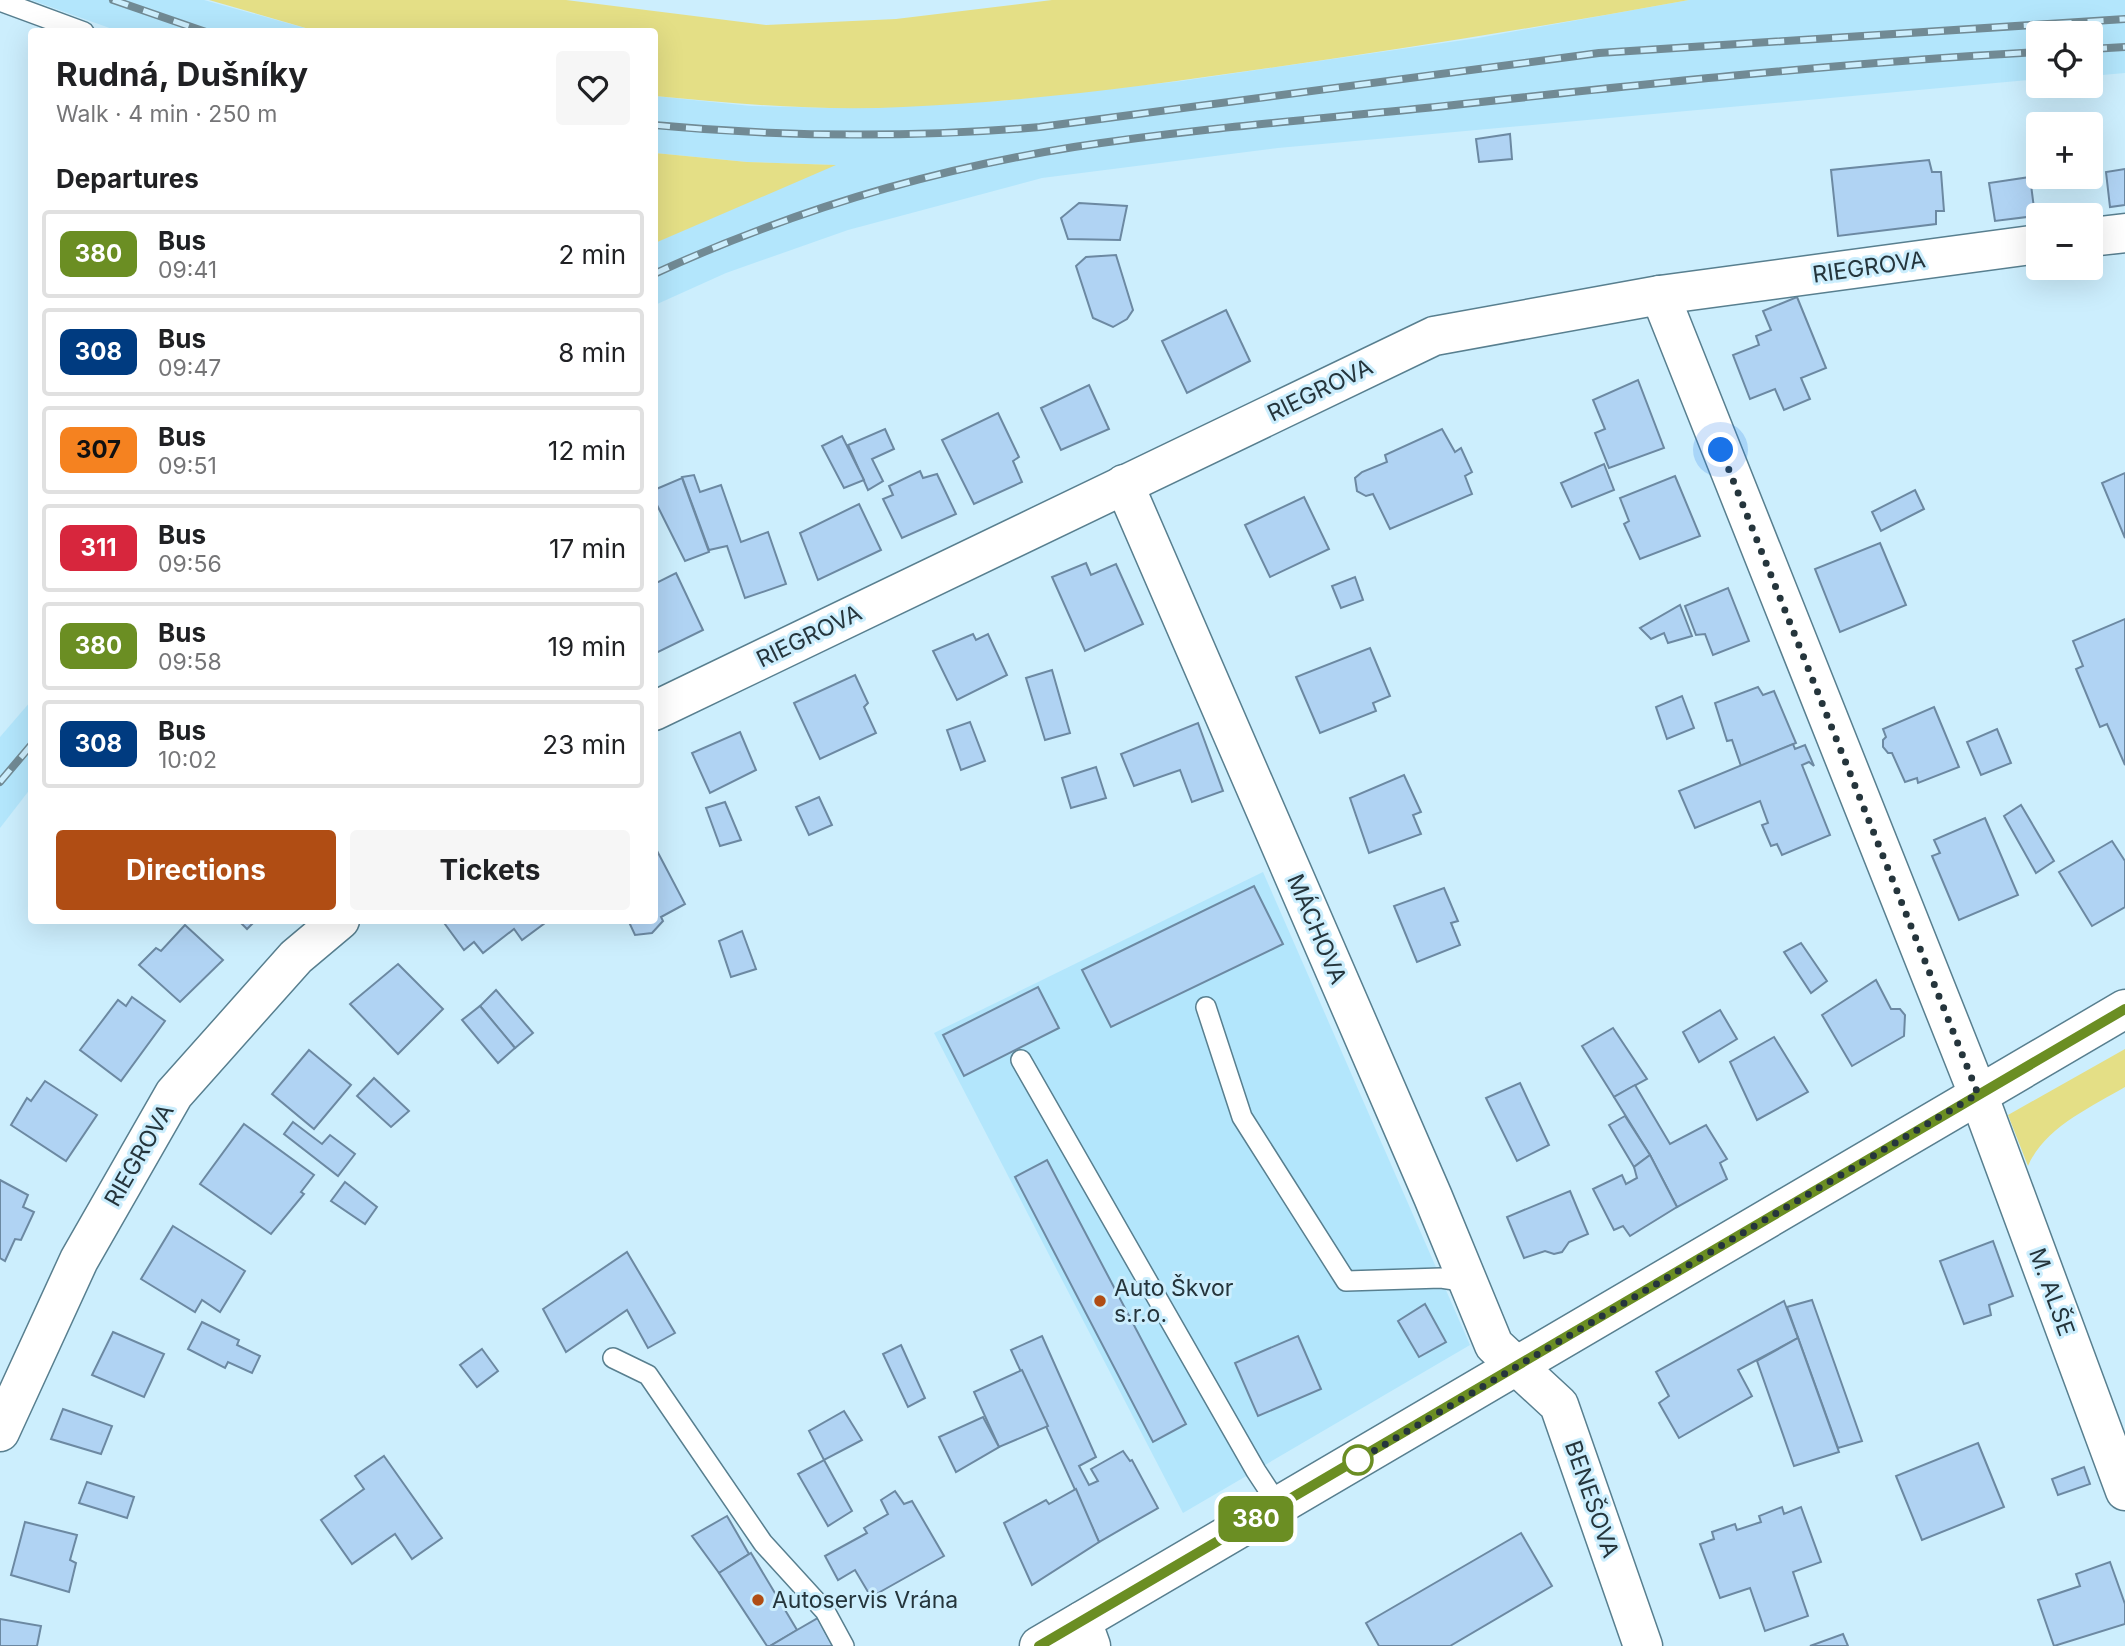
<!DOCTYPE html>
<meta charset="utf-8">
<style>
body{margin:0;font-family:Inter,sans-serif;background:#f6f6f6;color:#202124;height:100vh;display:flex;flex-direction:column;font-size:26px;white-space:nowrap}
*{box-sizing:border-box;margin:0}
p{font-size:23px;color:#757577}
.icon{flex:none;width:38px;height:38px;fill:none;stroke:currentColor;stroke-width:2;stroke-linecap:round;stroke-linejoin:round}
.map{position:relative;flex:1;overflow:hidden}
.sheet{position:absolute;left:28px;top:28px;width:630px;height:896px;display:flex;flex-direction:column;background:#fff;border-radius:7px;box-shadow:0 7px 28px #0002}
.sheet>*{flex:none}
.badge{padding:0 14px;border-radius:10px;font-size:24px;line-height:46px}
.controls{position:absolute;left:2026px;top:21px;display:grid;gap:14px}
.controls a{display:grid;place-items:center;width:77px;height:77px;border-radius:7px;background:#fff;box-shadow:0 7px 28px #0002;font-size:35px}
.you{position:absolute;width:35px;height:35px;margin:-18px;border:5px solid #fff;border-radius:50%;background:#1a73e8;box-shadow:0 0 0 10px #1a73e833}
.map>.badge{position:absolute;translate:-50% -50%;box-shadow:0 0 0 4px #fff}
h2{padding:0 28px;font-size:26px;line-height:63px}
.round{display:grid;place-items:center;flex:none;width:74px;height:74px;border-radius:7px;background:#f6f6f6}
.headline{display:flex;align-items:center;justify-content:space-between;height:119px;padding:0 28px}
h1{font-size:33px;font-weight:700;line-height:52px}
.primary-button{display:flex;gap:14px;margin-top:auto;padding:14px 28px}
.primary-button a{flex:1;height:80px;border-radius:7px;background:#b04d14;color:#fff;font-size:28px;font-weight:700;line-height:80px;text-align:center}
.primary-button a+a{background:#f6f6f6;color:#202124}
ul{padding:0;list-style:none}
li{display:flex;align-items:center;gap:21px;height:88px;margin:0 14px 10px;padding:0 14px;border:4px solid #e0e0e0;border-radius:7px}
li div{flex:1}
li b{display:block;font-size:26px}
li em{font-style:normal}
li .badge{min-width:77px;font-weight:700;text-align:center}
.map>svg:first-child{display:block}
</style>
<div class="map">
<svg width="2125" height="1646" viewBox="0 0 2125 1646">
<rect width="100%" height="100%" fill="#cceefd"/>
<g fill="#b3e6fc">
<polygon points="31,0 204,0 316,31 118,31"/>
<polygon points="1689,0 2125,0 2125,73 2091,76 2091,33 2039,33 2039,79 1278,148 1042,178 848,230 726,273 655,305 654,243 834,165 747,162 655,153 655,96 751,106 837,108 1000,101 1181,81 1478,38"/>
<polygon points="31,701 31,788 0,828 0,737"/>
<polygon points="1263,872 1470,1345 1183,1513 934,1033"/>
</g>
<g fill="#e4df86">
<path d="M209,0H566L766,25L896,19L1052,0H1689C1552,25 1415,47 1276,67C1153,85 1028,102 903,107C820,111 737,104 655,96L654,32L316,31Z"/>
<polygon points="655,153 747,162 836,165 655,243"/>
<path d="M2125,1049V1087C2091,1107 2044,1128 2028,1166L2008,1115Z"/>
</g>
<g fill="#b0d3f3" stroke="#6c89a2" stroke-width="2">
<polygon points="1510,134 1512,159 1479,162 1476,139"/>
<polygon points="1929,160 1932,172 1941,172 1944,211 1936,211 1936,224 1838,236 1831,170"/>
<polygon points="2125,169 2125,205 2110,207 2106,172"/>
<polygon points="2030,177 2035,216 1995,221 1989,183"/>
<polygon points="1079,203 1127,206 1120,240 1068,239 1061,218"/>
<polygon points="1116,255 1133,310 1127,319 1113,327 1093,318 1076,266 1086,257"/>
<polygon points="1797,297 1826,368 1801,378 1810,399 1784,410 1775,389 1750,399 1733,355 1759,345 1756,336 1771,330 1763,311"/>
<polygon points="1226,310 1250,361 1187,393 1162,341"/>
<polygon points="1638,380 1664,448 1609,468 1595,433 1605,429 1593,400"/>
<polygon points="1089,385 1109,429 1061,450 1041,408"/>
<polygon points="998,413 1019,457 1013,461 1022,482 974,504 942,440"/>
<polygon points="885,429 894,449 872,459 883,481 868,490 848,445"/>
<polygon points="1442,429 1455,452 1461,448 1472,472 1465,476 1472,494 1390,529 1373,494 1366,496 1357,491 1355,478 1362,472 1387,462 1385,455"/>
<polygon points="842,436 864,480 844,488 822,446"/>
<polygon points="1604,464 1614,490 1572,507 1561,483"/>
<polygon points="920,471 923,478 937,474 956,514 902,538 883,499 893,495 889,486"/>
<polygon points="2125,473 2125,538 2102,483"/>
<polygon points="694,475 700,492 721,485 741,542 768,532 786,584 745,598 727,546 709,550 682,477"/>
<polygon points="1675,476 1700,536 1640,559 1624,524 1629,521 1620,498"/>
<polygon points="682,478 709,552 685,561 654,499 654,490"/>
<polygon points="1915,490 1924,509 1881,531 1872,512"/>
<polygon points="1304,497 1329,549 1270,577 1245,525"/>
<polygon points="859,504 881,550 818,580 800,533"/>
<polygon points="1880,543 1906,605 1840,632 1815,569"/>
<polygon points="1086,563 1091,575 1116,564 1143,624 1085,651 1052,577"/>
<polygon points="676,573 703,630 654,654 654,584"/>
<polygon points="1355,577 1363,600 1341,608 1332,586"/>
<polygon points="1728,588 1749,641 1713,655 1705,634 1696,635 1685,606"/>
<polygon points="1680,605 1692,636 1668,643 1664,633 1651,639 1640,628"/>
<polygon points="2125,619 2125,765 2107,724 2100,727 2076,669 2083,666 2073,641"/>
<polygon points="973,634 976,640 988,634 1007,675 957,700 933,651"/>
<polygon points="1370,648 1390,696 1373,703 1376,711 1320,733 1296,677"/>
<polygon points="1052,670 1070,733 1045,740 1026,678"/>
<polygon points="855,675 868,703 864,707 876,733 820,759 794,703"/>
<polygon points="1758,687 1763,695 1774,691 1796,743 1741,766 1732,740 1727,741 1715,703"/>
<polygon points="1682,696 1694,728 1667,739 1656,707"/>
<polygon points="1934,707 1959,767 1918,783 1917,778 1905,782 1892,753 1888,753 1883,747 1883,740 1886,737 1883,729"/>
<polygon points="970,722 985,761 961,770 947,730"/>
<polygon points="1198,723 1223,791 1192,802 1180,770 1134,786 1121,754"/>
<polygon points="1997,729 2011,763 1981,775 1967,742"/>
<polygon points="740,732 756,770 710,793 692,753"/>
<polygon points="1793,744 1795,749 1805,745 1814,766 1809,762 1802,765 1830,835 1782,855 1777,844 1771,846 1762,825 1768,823 1760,801 1695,828 1679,791"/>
<polygon points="1096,767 1106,798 1071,808 1062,778"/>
<polygon points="1404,775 1421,812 1413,815 1421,834 1369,853 1350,798"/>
<polygon points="819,797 832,825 809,835 796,807"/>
<polygon points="725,802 741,840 720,846 706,808"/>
<polygon points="2021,805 2054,861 2036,873 2004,816"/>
<polygon points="1985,818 2018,895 1959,920 1932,856 1940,853 1934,840"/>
<polygon points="2112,841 2125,861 2125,907 2092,926 2059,872"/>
<polygon points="655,847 685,904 661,917 663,921 652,933 635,935 628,920 654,920"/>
<polygon points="1254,886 1283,944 1111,1027 1082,970"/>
<polygon points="1444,888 1458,921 1451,923 1460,945 1417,962 1394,906"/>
<polygon points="238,920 256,920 247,929"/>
<polygon points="442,920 543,920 545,923 522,940 514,929 483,953 474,942 464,950"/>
<polygon points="185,925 223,960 180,1002 139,965 156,948 161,951"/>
<polygon points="742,931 756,969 731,977 719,941"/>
<polygon points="1801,943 1827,981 1811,993 1784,952"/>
<polygon points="398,964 443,1009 398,1054 350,1004"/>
<polygon points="1876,980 1891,1009 1900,1009 1905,1015 1904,1036 1852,1066 1822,1015"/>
<polygon points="1038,987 1059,1028 964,1076 943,1035"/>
<polygon points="496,990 533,1033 515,1048 480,1006"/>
<polygon points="132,997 165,1021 121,1081 80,1050 118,1000 126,1006"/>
<polygon points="480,1006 515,1048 498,1063 462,1020"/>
<polygon points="1720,1010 1737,1039 1699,1062 1683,1032"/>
<polygon points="1613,1028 1647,1079 1614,1097 1582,1046"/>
<polygon points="1774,1037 1808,1092 1757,1120 1730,1062"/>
<polygon points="309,1050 351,1085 314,1129 272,1094"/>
<polygon points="374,1078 409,1111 391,1127 357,1096"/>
<polygon points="45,1081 97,1115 66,1161 11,1125 27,1098 31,1101"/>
<polygon points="1520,1083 1549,1145 1517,1161 1486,1098"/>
<polygon points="1635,1085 1670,1144 1706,1125 1727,1159 1720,1163 1727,1179 1677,1207 1650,1155 1614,1097"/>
<polygon points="1625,1116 1650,1155 1634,1167 1609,1125"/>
<polygon points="293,1122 322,1144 330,1135 355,1154 338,1176 284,1134"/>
<polygon points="244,1124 314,1175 301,1192 304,1194 271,1234 200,1184"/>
<polygon points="1650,1155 1677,1207 1630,1236 1623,1226 1614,1230 1593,1189 1622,1175 1626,1184 1637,1178 1634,1167"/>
<polygon points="1047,1160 1186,1424 1153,1442 1015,1177"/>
<polygon points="0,1180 28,1195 23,1207 34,1212 21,1240 15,1239 5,1261 0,1258"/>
<polygon points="345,1182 377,1207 365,1224 331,1201"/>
<polygon points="1570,1191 1588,1234 1569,1242 1562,1252 1554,1254 1545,1251 1524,1258 1507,1217"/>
<polygon points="173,1226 245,1271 220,1312 202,1300 195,1312 141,1279"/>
<polygon points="1993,1241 2013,1296 1989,1305 1991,1315 1964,1324 1940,1261"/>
<polygon points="627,1252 675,1333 648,1348 627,1310 566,1352 543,1309"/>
<polygon points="1812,1300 1862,1441 1838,1448 1787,1307"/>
<polygon points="1784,1301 1798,1338 1738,1370 1752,1396 1679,1438 1659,1403 1669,1396 1656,1372"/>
<polygon points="1425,1304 1446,1342 1419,1357 1398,1321"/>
<polygon points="202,1322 239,1340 237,1345 260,1356 252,1373 228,1362 225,1368 188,1349"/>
<polygon points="113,1332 164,1354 144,1397 92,1375"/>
<polygon points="1042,1336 1096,1457 1079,1466 1089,1485 1098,1481 1091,1469 1123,1451 1130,1461 1132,1460 1158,1508 1099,1542 1011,1350"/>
<polygon points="1298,1336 1321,1389 1258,1416 1235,1363"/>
<polygon points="1798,1338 1839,1452 1794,1466 1757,1361"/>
<polygon points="901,1345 925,1398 908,1407 883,1354"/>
<polygon points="482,1349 498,1371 477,1387 460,1365"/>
<polygon points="1022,1370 1048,1426 999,1447 974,1392"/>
<polygon points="63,1409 112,1426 101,1454 51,1439"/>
<polygon points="844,1411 862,1440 824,1460 809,1431"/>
<polygon points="983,1417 999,1447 956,1472 939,1437"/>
<polygon points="1978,1443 2004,1507 1922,1540 1896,1476"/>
<polygon points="384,1456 442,1538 412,1559 395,1534 352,1564 321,1520 364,1489 355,1476"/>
<polygon points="824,1460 852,1511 828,1526 798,1474"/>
<polygon points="2084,1467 2090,1484 2058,1495 2052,1479"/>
<polygon points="87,1482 134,1497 127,1518 79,1503"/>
<polygon points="1076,1489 1099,1542 1032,1585 1004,1523 1046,1500 1049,1504"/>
<polygon points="895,1491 904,1504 912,1501 944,1556 871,1597 855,1570 838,1580 825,1556 867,1533 864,1528 888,1514 881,1500"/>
<polygon points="1782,1507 1784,1514 1801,1507 1821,1562 1793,1572 1808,1616 1765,1631 1750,1588 1720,1598 1700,1544 1714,1539 1712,1532 1735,1524 1737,1530 1761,1522 1759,1516"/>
<polygon points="727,1516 749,1554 719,1573 692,1536"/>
<polygon points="25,1522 77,1535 70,1560 76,1563 69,1592 11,1575"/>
<polygon points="1521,1533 1552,1586 1450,1646 1379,1646 1366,1623"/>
<polygon points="751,1553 797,1630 770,1646 767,1646 719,1573"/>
<polygon points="2110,1562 2125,1604 2125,1624 2054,1646 2038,1600 2080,1586 2076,1574"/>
<polygon points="818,1618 833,1646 770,1646 797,1630"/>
<polygon points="0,1619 41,1626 37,1646 0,1646"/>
<polygon points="1843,1634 1848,1646 1810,1646"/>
</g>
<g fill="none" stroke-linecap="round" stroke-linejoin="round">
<g stroke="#587f8f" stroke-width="22">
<g id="lane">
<polyline points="0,1 84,32"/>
<polyline points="1206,1007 1242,1117 1346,1281 1441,1278 1468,1282"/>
<polyline points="1021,1060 1256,1471 1279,1506"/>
<polyline points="613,1358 648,1375 763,1543 825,1611 844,1646"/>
</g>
</g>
<g stroke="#587f8f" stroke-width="41">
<g id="street">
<polyline points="2091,237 2125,233"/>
<polyline points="1660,295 1978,1094 2125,1491"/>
<polyline points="1124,484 1433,1197 1494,1345 1559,1405 1643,1646"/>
<polyline points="654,711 1434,336 1660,295 2039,244"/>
<polyline points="0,1432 79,1260 174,1094 296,957 340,920"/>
<polyline points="1082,1621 1091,1646"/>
</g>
</g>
<g stroke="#587f8f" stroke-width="41">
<polyline id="secondary" points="1039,1646 2125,1009"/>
</g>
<use href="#lane" stroke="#fff" stroke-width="19"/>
<use href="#street" stroke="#fff" stroke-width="38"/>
<use href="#secondary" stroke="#fff" stroke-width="38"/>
<g stroke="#718a94" stroke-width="8">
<g id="rail">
<polyline points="113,0 206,32"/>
<polyline points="2091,49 2125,47"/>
<path d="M654,125C784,137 910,138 1040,127L1599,53L2125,19"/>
<path d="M654,274C786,213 930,170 1074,147C1190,129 1308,120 1425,108C1629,86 1834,63 2039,52"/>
<polyline points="0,782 32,744"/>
</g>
</g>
<use href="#rail" stroke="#cceefd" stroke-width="5" stroke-dasharray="16" stroke-linecap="butt"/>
</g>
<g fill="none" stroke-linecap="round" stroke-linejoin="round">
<g stroke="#fff" stroke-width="16">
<polyline id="line" points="1039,1646 2125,1009"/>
</g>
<use href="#line" stroke="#6b8e23" stroke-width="10"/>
<polyline stroke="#25353c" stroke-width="7" stroke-dasharray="0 12.6" points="1358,1460 1350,1465 1978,1094 1721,450"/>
</g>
<g fill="#b04d14" stroke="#cceefd" stroke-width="2.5">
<circle cx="1100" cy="1301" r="7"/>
<circle cx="758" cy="1600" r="7"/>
</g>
<circle fill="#fff" stroke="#6b8e23" stroke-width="3.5" cx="1358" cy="1460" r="14"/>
<g text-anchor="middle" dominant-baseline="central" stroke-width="6" stroke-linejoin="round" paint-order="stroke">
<g font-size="23" fill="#25353c" stroke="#cceefd">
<text transform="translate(1869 267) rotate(-8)">RIEGROVA</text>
<text transform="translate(1320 390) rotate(-26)">RIEGROVA</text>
<text transform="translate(809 636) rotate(-26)">RIEGROVA</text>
<text transform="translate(1317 929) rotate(67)">MÁCHOVA</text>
<text transform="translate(139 1155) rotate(-60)">RIEGROVA</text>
<text transform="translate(2052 1292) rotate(70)">M. ALŠE</text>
<text transform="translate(1592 1499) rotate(71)">BENEŠOVA</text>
</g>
<g font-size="23" fill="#25353c" stroke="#cceefd" text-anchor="start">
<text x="1114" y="1288">Auto Škvor<tspan x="1114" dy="26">s.r.o.</tspan></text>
<text x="772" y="1600">Autoservis Vrána</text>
</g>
</g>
</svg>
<div class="controls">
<a><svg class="icon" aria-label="locate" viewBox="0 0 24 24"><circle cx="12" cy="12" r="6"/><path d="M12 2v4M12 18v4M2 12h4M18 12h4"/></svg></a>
<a>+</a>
<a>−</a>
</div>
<div class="you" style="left:1721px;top:450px"></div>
<b class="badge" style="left:1256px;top:1519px;background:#6b8e23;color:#fff">380</b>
<section class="sheet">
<div class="headline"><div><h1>Rudná, Dušníky</h1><p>Walk · 4 min · 250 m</p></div><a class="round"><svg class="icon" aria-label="heart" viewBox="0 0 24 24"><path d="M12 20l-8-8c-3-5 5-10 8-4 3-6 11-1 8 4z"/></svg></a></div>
<h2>Departures</h2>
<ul>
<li><span class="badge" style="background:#6b8e23;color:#fff">380</span><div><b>Bus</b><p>09:41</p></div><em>2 min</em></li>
<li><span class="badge" style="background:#003b80;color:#fff">308</span><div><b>Bus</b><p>09:47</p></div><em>8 min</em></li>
<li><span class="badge" style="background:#f58220;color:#111">307</span><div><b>Bus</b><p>09:51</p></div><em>12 min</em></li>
<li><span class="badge" style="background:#d7263d;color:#fff">311</span><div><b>Bus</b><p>09:56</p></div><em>17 min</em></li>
<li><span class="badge" style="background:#6b8e23;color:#fff">380</span><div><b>Bus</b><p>09:58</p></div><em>19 min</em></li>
<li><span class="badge" style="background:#003b80;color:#fff">308</span><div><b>Bus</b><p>10:02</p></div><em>23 min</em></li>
</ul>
<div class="primary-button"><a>Directions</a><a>Tickets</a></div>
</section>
</div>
